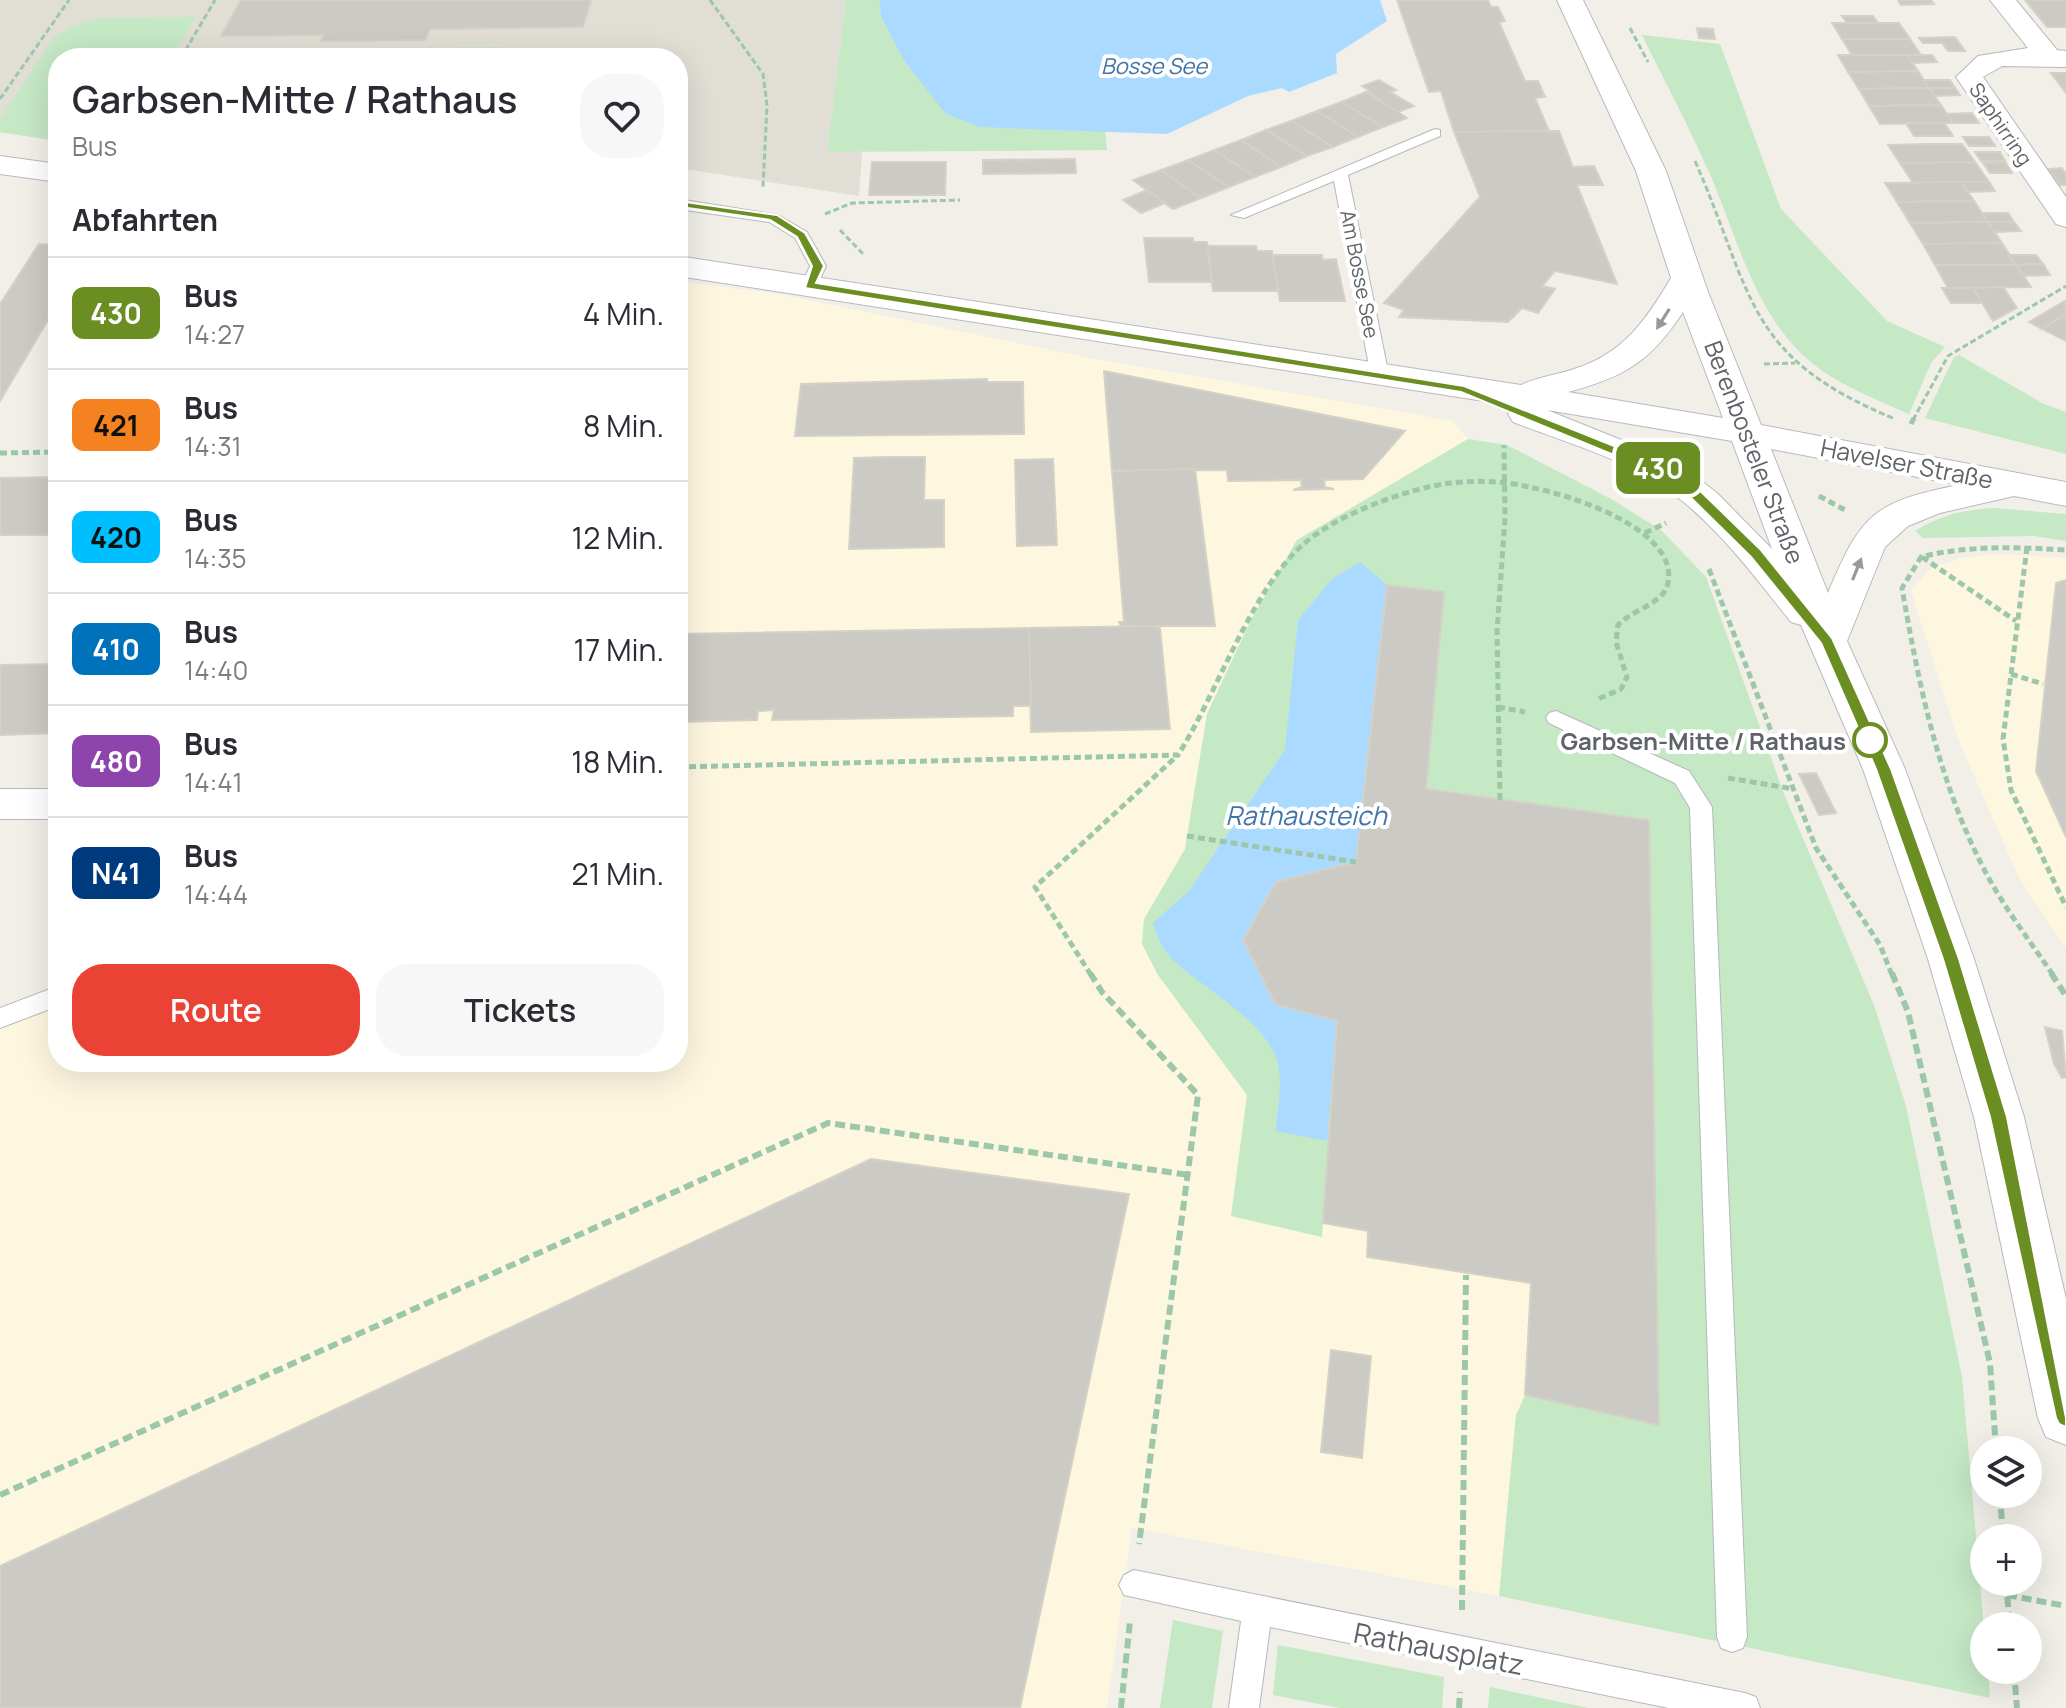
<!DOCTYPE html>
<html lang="de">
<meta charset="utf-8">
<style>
body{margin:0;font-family:Manrope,sans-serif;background:#f7f7f7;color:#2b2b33;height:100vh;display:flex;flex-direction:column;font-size:30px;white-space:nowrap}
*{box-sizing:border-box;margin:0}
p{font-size:26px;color:#7c7c81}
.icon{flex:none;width:44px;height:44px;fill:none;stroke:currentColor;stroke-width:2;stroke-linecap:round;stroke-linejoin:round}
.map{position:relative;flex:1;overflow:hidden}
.panel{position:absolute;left:48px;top:48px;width:640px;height:1024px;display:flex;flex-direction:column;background:#fff;border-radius:32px;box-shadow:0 8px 32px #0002}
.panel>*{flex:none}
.badge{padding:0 16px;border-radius:12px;font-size:28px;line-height:52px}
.tools{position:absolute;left:1970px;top:1436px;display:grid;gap:16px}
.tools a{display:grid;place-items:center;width:72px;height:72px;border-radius:50%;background:#fff;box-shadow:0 8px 32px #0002;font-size:40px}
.map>.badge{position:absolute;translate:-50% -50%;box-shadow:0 0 0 4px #fff}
h2{padding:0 24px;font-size:30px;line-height:72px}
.round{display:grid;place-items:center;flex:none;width:84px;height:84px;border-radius:32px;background:#f7f7f7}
.summary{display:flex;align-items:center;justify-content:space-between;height:136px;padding:0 24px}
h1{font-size:38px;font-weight:600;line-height:60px}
.cta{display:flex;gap:16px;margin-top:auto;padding:16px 24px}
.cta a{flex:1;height:92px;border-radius:32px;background:#ea4335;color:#fff;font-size:32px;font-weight:600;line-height:92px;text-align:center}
.cta a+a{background:#f7f7f7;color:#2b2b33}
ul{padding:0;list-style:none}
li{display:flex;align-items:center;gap:24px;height:112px;padding:0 24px;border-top:2px solid #e1e1e2}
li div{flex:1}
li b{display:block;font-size:30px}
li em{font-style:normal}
li .badge{min-width:88px;font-weight:700;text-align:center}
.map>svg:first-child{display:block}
</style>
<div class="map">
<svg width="2066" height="1708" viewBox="0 0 2066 1708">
<rect width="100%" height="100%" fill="#f1efe8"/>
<g fill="#fef7e0">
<polygon points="678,281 784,295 1085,357 1453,421 1468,439 1296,541 1250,622 1207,713 1185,849 1142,944 1158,975 1247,1095 1321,1237 1387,585 1444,592 1649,820 1659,1425 1516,1415 1499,1596 1132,1528 1107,1708 0,1708 0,1007 58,985 58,1062 678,1062"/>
<polygon points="1999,554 2066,558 2066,948 2021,882 1958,739 1911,591 1930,569 1960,558"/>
</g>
<polygon fill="#e1ded6" points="0,0 846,0 827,152 862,152 859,196 678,168 678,58 58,58 58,141 0,132"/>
<g fill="#c5e8c5">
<polygon points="846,0 879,0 881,17 903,59 924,84 979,127 1105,129 1107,150 827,152"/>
<polygon points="196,17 171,58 58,58 58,141 0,132 0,119 54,37 69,28 100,18"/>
<path d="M1642,35L1720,44L1781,209L1887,321L1945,347L1931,363L1909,414C1876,399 1840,386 1812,363C1755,317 1737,236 1709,172C1688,125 1664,80 1642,35Z"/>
<polygon points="502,47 498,58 205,58 214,50"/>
<polygon points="1959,355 2044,404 2066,412 2066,454 1925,418 1954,357"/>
<polygon points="1468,439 1507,445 1613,500 1661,530 1706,577 1784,794 1874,1005 1906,1106 1962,1377 1984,1628 1984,1670 1988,1670 1990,1698 1499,1596 1516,1415 1525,1395 1659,1424 1649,820 1426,789 1444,593 1387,585 1356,862 1276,882 1243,940 1275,1003 1337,1021 1322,1237 1231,1216 1247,1095 1158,975 1142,944 1144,919 1185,849 1207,714 1250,622 1297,540"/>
<path d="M1993,508L2066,514V541L2034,536L1923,538L1915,531C1941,515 1963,510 1993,508Z"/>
<polygon points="1173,1620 1223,1631 1212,1708 1160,1708"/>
<polygon points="1278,1645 1444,1677 1442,1708 1340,1708 1273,1695"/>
<polygon points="1490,1687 1588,1708 1488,1708"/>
</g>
<g fill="#aadaff">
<polygon points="879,0 1380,0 1387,21 1336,54 1337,73 1289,92 1282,88 1248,96 1167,134 979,127 945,113 903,59 881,17"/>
<path d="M1360,562L1387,585L1356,862L1276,882L1243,940L1275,1003L1337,1021L1327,1141L1276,1131C1277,1111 1282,1088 1279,1069C1273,1024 1202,988 1173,960C1162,949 1157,937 1153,923L1189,891L1285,750L1298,620L1332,579Z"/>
</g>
<g fill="#cccac5" stroke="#d6d1c6" stroke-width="2">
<polygon points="241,0 591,0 583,27 430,29 425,40 321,41 324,35 221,36"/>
<polygon points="1397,0 1488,0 1491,7 1498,7 1505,21 1499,22 1525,81 1538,81 1545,97 1535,98 1549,131 1454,132 1441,91 1429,92"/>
<polygon points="1898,0 1931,0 1934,4 1901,5"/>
<polygon points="2025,0 2066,0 2066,27 2047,27"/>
<polygon points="1842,16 1873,16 1878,23 1847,23"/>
<polygon points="1832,23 1899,23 1910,39 1842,39"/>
<polygon points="1697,28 1713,29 1715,39 1699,38"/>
<polygon points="1955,37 1965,51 1948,51 1942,43 1923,43 1919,38"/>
<polygon points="1842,39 1910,39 1921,55 1852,55"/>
<polygon points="575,53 574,58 525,58 526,54"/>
<polygon points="1838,55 1907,55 1918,71 1848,72"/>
<polygon points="1907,55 1932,55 1937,62 1912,63"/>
<polygon points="1918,71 1929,88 1859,89 1848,72"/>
<polygon points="2051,73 2066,73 2066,93"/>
<polygon points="1379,80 1396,90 1390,92 1414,106 1398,112 1366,92 1370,91 1362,86"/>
<polygon points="1924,80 1950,80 1955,88 1929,88"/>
<polygon points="1929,88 1941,105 1869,106 1859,89"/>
<polygon points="1929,88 1955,88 1960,95 1935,96"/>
<polygon points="1366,92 1398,112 1407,118 1383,127 1341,102"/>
<polygon points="1341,102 1383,127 1358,137 1317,111"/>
<polygon points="1941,105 1953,123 1880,124 1869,106"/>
<polygon points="1317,111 1358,137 1333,147 1291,121"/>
<polygon points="1972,113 1979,123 1953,123 1947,114"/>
<polygon points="1291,121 1333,147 1307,156 1266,130"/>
<polygon points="1906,123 1944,123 1953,136 1914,136"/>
<polygon points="1266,130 1307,156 1281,167 1241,140"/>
<polygon points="1559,131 1573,167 1594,166 1603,185 1577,185 1617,284 1555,271 1542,286 1555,289 1538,313 1522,308 1508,322 1399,317 1404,310 1384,303 1480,197 1454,132"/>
<polygon points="1963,137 1989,137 1995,146 1969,146"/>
<polygon points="1241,140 1281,167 1255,177 1214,150"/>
<polygon points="1929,144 1962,144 1975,162 1900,163 1888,145"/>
<polygon points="1214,150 1255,177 1229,187 1188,160"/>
<polygon points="1975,152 2000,152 2005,161 1981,161"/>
<polygon points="1075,159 1076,173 983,174 983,160"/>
<polygon points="1188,160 1229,187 1201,198 1161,170"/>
<polygon points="872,162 946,162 945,195 869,195"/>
<polygon points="1975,162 1989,182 1913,183 1900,163"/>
<polygon points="2005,162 2012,173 1990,173 1983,163"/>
<polygon points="2062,168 2066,174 2066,185 2060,185 2048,169"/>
<polygon points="1161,170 1201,198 1173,209 1133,180"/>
<polygon points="1961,182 1974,201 1897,202 1885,183"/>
<polygon points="1961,182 1989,182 1995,191 1968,192"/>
<polygon points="1147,190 1165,203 1141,213 1123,200"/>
<polygon points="1974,201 1988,222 1910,223 1897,202"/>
<polygon points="1982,213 2008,213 2014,222 1988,222"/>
<polygon points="1988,222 2002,243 1923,244 1910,223"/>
<polygon points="1988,222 2014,222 2021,231 1994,232"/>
<polygon points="1144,238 1193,238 1193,242 1207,242 1212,282 1149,282"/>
<polygon points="2002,243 2016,265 1935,265 1923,244"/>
<polygon points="39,244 58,245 58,303 0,401 0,304"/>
<polygon points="1208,246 1256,246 1257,251 1272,251 1278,291 1213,291"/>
<polygon points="1272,255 1322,255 1323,260 1336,259 1345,301 1280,301"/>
<polygon points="2009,255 2036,255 2043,264 2016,265"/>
<polygon points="2043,264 2050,275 2023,276 2016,265"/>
<polygon points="1935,265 2016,265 2031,287 1948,288"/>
<polygon points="2003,287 2017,308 1993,321 1973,288"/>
<polygon points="1942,288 1973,288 1982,303 1951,303"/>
<polygon points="2065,301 2066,314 2042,329 2029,322"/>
<polygon points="2066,314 2066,341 2042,329"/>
<polygon points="1104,371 1405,431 1363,479 1324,480 1325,487 1334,489 1293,490 1302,487 1301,480 1228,481 1227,470 1112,471"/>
<polygon points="987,379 987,382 1023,382 1024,434 795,436 801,384"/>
<polygon points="886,457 925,457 924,500 944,500 944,547 849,549 854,458"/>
<polygon points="1053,459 1057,545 1017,546 1015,460"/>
<polygon points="1195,469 1215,626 1121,626 1119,622 1124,622 1112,471"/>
<polygon points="58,477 58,535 0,535 0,478"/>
<polygon points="2066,580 2066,837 2036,771 2056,583"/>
<polygon points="1387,585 1444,592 1426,789 1649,820 1659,1425 1525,1395 1531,1283 1367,1257 1368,1231 1323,1223 1337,1021 1275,1004 1243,940 1276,882 1356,862"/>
<polygon points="1154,626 1160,628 1170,729 1031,732 1029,628"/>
<polygon points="1029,628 1031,706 1013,706 1013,716 772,720 774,710 758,711 757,720 678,722 678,634"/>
<polygon points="58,664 58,733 0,735 0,665"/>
<polygon points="1816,773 1836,813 1819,815 1799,774"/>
<polygon points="2045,1027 2062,1031 2066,1077 2062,1078 2054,1064"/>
<polygon points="871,1159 1129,1194 1020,1708 0,1708 0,1566"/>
<polygon points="1331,1350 1371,1356 1362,1458 1321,1452"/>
</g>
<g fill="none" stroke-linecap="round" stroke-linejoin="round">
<g stroke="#b5b8bc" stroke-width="2">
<g id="lane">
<polygon points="1435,129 1440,130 1440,136 1348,175 1389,376 1380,381 1371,376 1334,181 1244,218 1231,215"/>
<polygon points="678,199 778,215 807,232 826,266 817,286 809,291 801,286 810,266 795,238 769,222 678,209"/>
<polygon points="1556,711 1689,771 1712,807 1747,1637 1743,1648 1732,1652 1721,1648 1717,1637 1690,808 1675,783 1549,723 1546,718 1549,713"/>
<polygon points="58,986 58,1006 0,1028 0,1008"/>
<polygon points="1134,1570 1745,1693 1756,1697 1760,1708 1669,1708 1270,1627 1259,1708 1229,1708 1241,1621 1124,1595 1119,1585 1124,1575"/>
</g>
</g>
<g stroke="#b5b8bc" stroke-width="2">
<g id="street">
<polygon points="1990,0 2016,0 2057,50 2066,51 2066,67 2002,66 1983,77 2066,197 2066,227 2056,224 1956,77 1978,56 2028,48"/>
<rect x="0" y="789" width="58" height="30"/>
</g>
</g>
<g stroke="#b6babf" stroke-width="2">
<g id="secondary">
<path d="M1557,0H1583L1666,171L1708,292L1761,425L2066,482V506L2014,496L1940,513L1908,526L1885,547L1847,641L1905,769L1974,959L2024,1117L2066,1299V1445L2046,1437L2038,1418L1974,1117L1928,959L1863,769L1801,625L1791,622C1751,572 1710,516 1655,481C1619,458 1554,438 1513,422L1508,414L1516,406L678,276V256L1521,385C1537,377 1557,375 1574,369C1623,354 1646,320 1671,278L1636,171ZM1683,312L1723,418L1568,392C1625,377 1651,361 1683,312ZM1547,410L1732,441L1772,549L1717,493L1678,463ZM1771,449L1959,485C1873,502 1861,514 1828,593Z"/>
<polygon points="0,156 58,164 58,182 0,174"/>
</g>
</g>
<g stroke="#9cc7a9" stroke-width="3" stroke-dasharray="6 3" stroke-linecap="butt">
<polyline points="710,0 763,74 767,105 763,187"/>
<polyline points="1630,28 1648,62"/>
<polyline points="181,58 215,0"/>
<polyline points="0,99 69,0"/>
<path d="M1695,161C1754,295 1744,357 1895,419"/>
<polyline points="825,214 852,203 960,200"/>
<polyline points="840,230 864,255"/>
<polyline points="1764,364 1795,363"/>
<polyline points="1913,420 1948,356 2066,286"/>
</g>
<g stroke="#9cc7a9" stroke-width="5" stroke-dasharray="7 4" stroke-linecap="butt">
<polyline points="1911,424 1914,418"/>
<polyline points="0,453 58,452"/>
<polyline points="1819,496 1845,510"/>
<polyline points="1645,533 1666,523"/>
<polyline points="2027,547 2003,739 2011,790 2066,907"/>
<polyline points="1922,557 2016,621"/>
<polyline points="1709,569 1816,848 1880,945 1892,975"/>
<polyline points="2011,674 2043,684"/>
<polyline points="1498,707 1525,712"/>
<path d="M678,767L1178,755C1217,694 1252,587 1306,542C1339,514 1408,488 1451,483C1477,480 1504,481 1529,487C1568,494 1679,529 1668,583C1664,604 1631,610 1618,625L1616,642L1627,677L1621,689L1598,699"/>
<polyline points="1728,778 1794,789"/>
<polyline points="1500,800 1497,631 1505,518 1504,445"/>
<polyline points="1187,836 1356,862"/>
<polyline points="1091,975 1035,887 1178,755"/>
<path d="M2053,975C2030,941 2005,909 1986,873C1939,784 1919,686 1902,588L1921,557C1969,545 2017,547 2066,550"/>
</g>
<g stroke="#9cc7a9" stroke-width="6" stroke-dasharray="10 5" stroke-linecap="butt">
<polyline points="1090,973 1102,992 1198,1095 1139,1544"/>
<polyline points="1892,973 1908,1012 1990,1363 1996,1450"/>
<polyline points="2051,973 2066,996"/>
<polyline points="2000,1494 2003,1538"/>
<polyline points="0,1495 828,1123 1189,1175"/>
<polyline points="2006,1582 2010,1626"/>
<polyline points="2007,1595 2066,1606"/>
<polyline points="1462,1610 1466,1275"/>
<polyline points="2014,1670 2017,1708"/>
<polyline points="1121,1708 1130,1621"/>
<polyline points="1459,1708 1460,1692"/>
</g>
<use href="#lane" fill="#fff" fill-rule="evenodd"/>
<use href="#street" fill="#fff" fill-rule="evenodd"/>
<use href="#secondary" fill="#fff" fill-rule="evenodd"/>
</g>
<defs><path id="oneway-solid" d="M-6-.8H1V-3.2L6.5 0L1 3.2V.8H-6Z" transform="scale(2)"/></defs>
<g fill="#979a9d">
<use href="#oneway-solid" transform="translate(1663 319) rotate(122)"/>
<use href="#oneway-solid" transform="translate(1857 569) rotate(-68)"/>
</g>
<polygon fill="#6b8e23" stroke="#fff" stroke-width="2" points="678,201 777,215 805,233 824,266 816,283 1464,386 1669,468 1689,480 1761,550 1832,638 1891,769 1959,959 2007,1117 2066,1418 2066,1427 2059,1424 2056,1418 1990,1117 1943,959 1876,769 1821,643 1751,557 1679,486 1660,474 1461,392 805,288 812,266 797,237 770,220 674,206"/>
<circle fill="#fff" stroke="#6b8e23" stroke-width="4" cx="1870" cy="740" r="16"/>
<g text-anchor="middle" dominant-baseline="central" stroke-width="8" stroke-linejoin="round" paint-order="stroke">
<g font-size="20" fill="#5f6368" stroke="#fff">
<text transform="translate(2001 124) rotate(56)">Saphirring</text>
<text transform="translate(1360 274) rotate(79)">Am Bosse See</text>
</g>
<g font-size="22" font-style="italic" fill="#4174aa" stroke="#fff">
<text x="1154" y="66">Bosse See</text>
</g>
<g font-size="24" fill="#5f6368" stroke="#fff">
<text transform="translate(1755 452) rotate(69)">Berenbosteler Straße</text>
<text transform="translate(1907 463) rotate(11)">Havelser Straße</text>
</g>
<g font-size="24" font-weight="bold" fill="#5f6368" stroke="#fff" text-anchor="end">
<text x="1846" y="740">Garbsen-Mitte / Rathaus</text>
</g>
<g font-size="26" font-style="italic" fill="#4174aa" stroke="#fff">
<text x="1306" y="815">Rathausteich</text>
</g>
<g font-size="28" fill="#5f6368" stroke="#fff">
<text transform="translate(1439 1648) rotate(11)">Rathausplatz</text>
</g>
</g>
</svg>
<div class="tools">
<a><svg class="icon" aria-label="layers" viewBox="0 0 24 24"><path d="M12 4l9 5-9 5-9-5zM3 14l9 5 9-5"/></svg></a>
<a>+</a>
<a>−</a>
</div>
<b class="badge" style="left:1658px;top:468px;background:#6b8e23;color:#fff">430</b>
<section class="panel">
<div class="summary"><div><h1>Garbsen-Mitte / Rathaus</h1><p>Bus</p></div><a class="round"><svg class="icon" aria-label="heart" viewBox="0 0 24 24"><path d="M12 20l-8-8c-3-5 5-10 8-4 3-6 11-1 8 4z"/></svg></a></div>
<h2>Abfahrten</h2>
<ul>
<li><span class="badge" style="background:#6b8e23;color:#fff">430</span><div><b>Bus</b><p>14:27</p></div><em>4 Min.</em></li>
<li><span class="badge" style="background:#f58220;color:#111">421</span><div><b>Bus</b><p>14:31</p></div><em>8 Min.</em></li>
<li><span class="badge" style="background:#00bfff;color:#111">420</span><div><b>Bus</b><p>14:35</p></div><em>12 Min.</em></li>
<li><span class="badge" style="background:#0072bc;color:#fff">410</span><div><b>Bus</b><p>14:40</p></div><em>17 Min.</em></li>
<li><span class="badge" style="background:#8e44ad;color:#fff">480</span><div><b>Bus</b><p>14:41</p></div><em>18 Min.</em></li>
<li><span class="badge" style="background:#003b80;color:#fff">N41</span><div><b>Bus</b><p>14:44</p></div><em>21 Min.</em></li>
</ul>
<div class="cta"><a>Route</a><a>Tickets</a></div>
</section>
</div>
